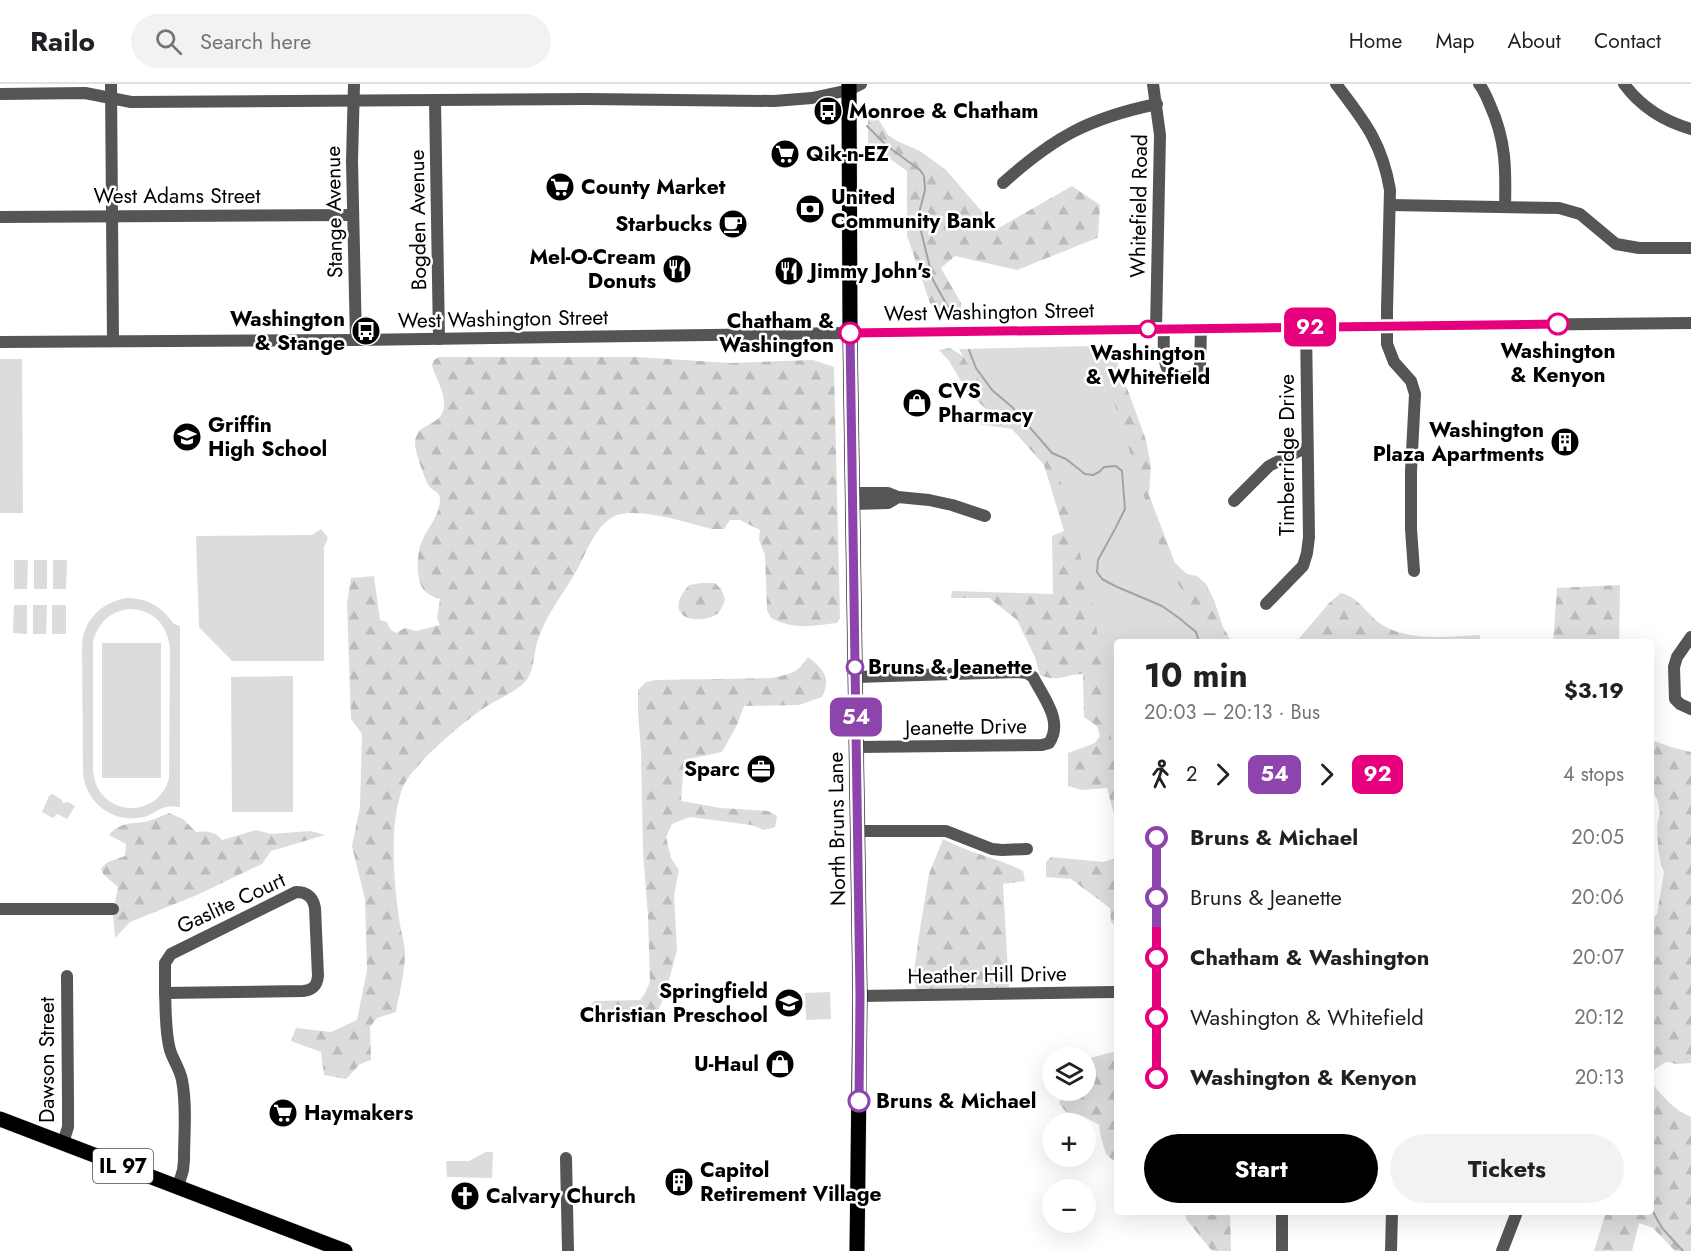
<!DOCTYPE html>
<meta charset="utf-8">
<style>
body{margin:0;font-family:Jost,sans-serif;background:#f2f2f2;color:#202124;height:100vh;display:flex;flex-direction:column;font-size:22px;white-space:nowrap}
*{box-sizing:border-box;margin:0}
p{font-size:20px;color:#757577}
.icon{flex:none;width:33px;height:33px;fill:none;stroke:currentColor;stroke-width:2;stroke-linecap:round;stroke-linejoin:round}
.map{position:relative;flex:1;overflow:hidden}
.sheet{position:absolute;left:1114px;top:555px;width:540px;height:576px;display:flex;flex-direction:column;background:#fff;border-radius:6px;box-shadow:0 6px 24px #0002}
.sheet>*{flex:none}
.badge{padding:0 12px;border-radius:9px;font-size:21px;line-height:39px}
.buttons{position:absolute;left:1042px;top:963px;display:grid;gap:12px}
.buttons a{display:grid;place-items:center;width:54px;height:54px;border-radius:50%;background:#fff;box-shadow:0 6px 24px #0002;font-size:30px}
.map>.badge{position:absolute;translate:-50% -50%;box-shadow:0 0 0 3px #fff}
.legs{display:flex;align-items:center;gap:9px;height:66px;padding:0 30px;font-size:20px}
.legs p{margin-inline-start:auto}
.headline{display:flex;align-items:center;justify-content:space-between;height:102px;padding:0 30px}
h1{font-size:33px;font-weight:700;line-height:45px}
.primary-button{display:flex;gap:12px;margin-top:auto;padding:12px 30px}
.primary-button a{flex:1;height:69px;border-radius:36px;background:#000;color:#fff;font-size:24px;font-weight:700;line-height:69px;text-align:center}
.primary-button a+a{background:#f2f2f2;color:#202124}
ul{padding:0 30px;list-style:none}
li{display:flex;align-items:center;gap:21px;height:60px;font-size:22px}
li i{display:grid;place-items:center;width:9px;height:100%;margin:0 8px;background:currentColor}
li i::after{content:'';width:15px;height:15px;margin:-8px;border:4px solid;border-radius:50%;background:#fff}
li p{margin-inline-start:auto}
li:first-child i{background:linear-gradient(#0000 50%,currentColor 0)}
li:last-child i{background:linear-gradient(currentColor 50%,#0000 0)}
header{display:flex;align-items:center;gap:36px;box-sizing:border-box;height:84px;padding:0 30px;background:#fff;border-bottom:2px solid #e0e0e0}
header strong{font-size:28px}
nav{display:flex;gap:33px;margin-inline-start:auto;font-size:21px}
.search{width:420px;height:54px;background:#f2f2f2;display:flex;align-items:center;gap:15px;box-sizing:border-box;padding:0 21px;border-radius:33px;color:#757577;font-size:22px}
.map>svg:first-child{display:block}
</style>
<header>
<strong>Railo</strong>
<div class="search"><svg class="icon" aria-label="search" viewBox="0 0 24 24"><circle cx="10" cy="10" r="6"/><path d="M15 15l6 6"/></svg>Search here</div>
<nav><a>Home</a><a>Map</a><a>About</a><a>Contact</a></nav>
</header>
<div class="map">
<svg width="1691" height="1167" viewBox="0 0 1691 1167">
<defs>
<pattern id="forest-firs" width="22" height="20" patternUnits="userSpaceOnUse" patternTransform="scale(1.5)"><rect width="22" height="20" fill="#dcdcdc"/><path d="M5 1l3.5 6h-7zM16 11l3.5 6h-7z" fill="#bbb"/></pattern>
</defs>
<rect width="100%" height="100%" fill="#fff"/>
<g fill="url(#forest-firs)">
<polygon points="877,33 888,51 897,57 920,67 946,86 997,145 1072,102 1100,121 1098,152 1097,154 1017,186 955,172 941,184 961,219 962,231 938,232 930,219 907,152 907,87 883,70 868,70 868,34"/>
<path d="M950,264L983,285L1093,267L1113,266L1146,356L1151,382L1149,411L1175,479L1187,490L1197,492L1206,500L1214,516L1223,543L1232,558H1118L1117,742L1107,704L1081,706L1068,702V669L1095,659L1100,652L1097,642L1084,633L1083,590C1065,590 1058,599 1040,591L1035,573L1017,536L989,514H951L952,507L1053,510L1052,452L1064,447L1044,381L1012,345L978,340V332L988,327L967,307L949,277L939,266Z"/>
<path d="M439,273H637L730,279L813,276L834,283L840,534L837,539C810,542 796,546 771,534L767,526L765,471L759,456L760,446L740,436H730L724,445H712C688,439 631,420 611,434C592,447 585,473 574,491C561,513 544,534 537,559C534,570 534,583 528,594C521,605 499,615 487,622C464,637 418,676 405,699C402,704 400,711 399,716C390,750 394,799 399,834C400,844 405,860 405,869C405,888 399,910 396,928L377,934L370,943L371,976L360,980L346,995L324,991L321,968L291,957L296,944L331,948L357,936L367,886L365,815L352,762L360,723L362,650L351,635L347,519L351,494L374,492L380,536L387,538L390,545L396,549L405,544L416,547L440,541L437,534L440,515C436,513 431,512 427,509C415,501 416,469 422,457C428,443 440,431 440,415C440,407 432,407 429,402C425,396 414,365 415,358C416,337 443,344 444,321C445,309 436,294 432,282L434,276Z"/>
<path d="M702,499H715L721,505L725,515C724,519 722,524 719,528C709,539 674,539 679,518C680,512 685,506 689,501Z"/>
<polygon points="1620,501 1619,558 1553,558 1557,504"/>
<path d="M1341,509C1361,514 1367,532 1384,542C1413,558 1449,552 1480,551V558H1296L1330,518Z"/>
<path d="M808,573C823,585 832,593 822,613L799,621L744,622L737,641L722,668L684,676L681,717L721,724L768,727L777,732L775,743L764,746L751,741L690,733L672,740L666,753L671,774L679,786L674,812L677,866L665,911L654,935L594,934L588,924L594,917L640,916L644,911L650,898L648,832L643,767L641,668L638,627V606L646,598L655,596L772,594C790,590 798,589 808,573Z"/>
<path d="M1652,656L1671,663L1691,668V979L1676,980L1669,978L1664,979L1654,986L1652,999C1663,1013 1674,1026 1691,1033V1167H1675L1653,1144L1639,1139L1632,1167H1594L1606,1128H1652V834L1657,830L1664,788L1661,781L1658,764L1657,741L1660,728L1657,715L1652,708Z"/>
<path d="M169,729L183,735L196,748C205,747 215,747 222,756L256,746L271,750L311,747L325,751L271,767L262,780L197,811L130,838L115,854L113,830L118,803L103,790L101,784L108,778L125,772L126,760L109,751C120,738 130,740 145,738C153,736 161,732 169,729Z"/>
<path d="M943,755C969,769 998,774 1023,787L1025,797L1003,800L1009,904L916,906L914,888L919,851L929,790Z"/>
<polygon points="1117,770 1117,844 1111,838 1110,824 1071,795 1046,793 1046,778 1051,773 1103,778 1117,774"/>
<polygon points="1117,967 1118,1073 1114,1077 1106,1070 1101,1054 1099,1041 1085,1033 1066,1028 1059,1019 1066,1007 1086,1006 1086,992 1091,989 1086,982 1090,974"/>
<polygon points="1185,1128 1230,1128 1231,1167 1212,1167 1186,1135"/>
</g>
<g fill="#dcdcdc" fill-rule="evenodd">
<polygon points="1096,262 1166,481 1215,558 1118,558 1117,697 1093,519 1058,387 972,288 959,265"/>
<polygon points="0,275 22,275 23,429 0,429"/>
<polygon points="321,445 328,454 324,463 324,577 232,577 199,543 196,452 312,451"/>
<polygon points="14,476 28,476 27,505 14,505"/>
<rect x="34" y="476" width="13" height="29"/>
<polygon points="53,476 67,476 66,505 53,505"/>
<path d="M126,514C148,514 162,523 174,540L180,542V723C176,723 170,722 166,723C159,724 152,731 144,733C114,740 86,720 83,689L82,561C84,535 101,519 126,514ZM129,525C153,525 168,541 170,565L169,695C155,739 95,731 93,685V558C98,539 109,528 129,525Z"/>
<polygon points="14,521 27,521 27,550 13,549"/>
<polygon points="33,521 47,521 46,550 33,550"/>
<rect x="52" y="521" width="14" height="29"/>
<rect x="102" y="559" width="59" height="135"/>
<polygon points="293,592 293,728 232,728 231,593"/>
<polygon points="52,710 62,716 62,719 68,718 75,722 67,735 57,730 53,734 42,728 49,712"/>
<polygon points="830,908 831,935 806,936 805,909"/>
<polygon points="486,1068 493,1068 492,1094 447,1093 446,1077 469,1077"/>
</g>
<g fill="none" stroke-linecap="round" stroke-linejoin="round">
<g stroke="#a3a3a3" stroke-width="2">
<polyline points="867,42 887,62 920,86 924,92 925,106 919,129 921,147 933,196 953,232"/>
<polyline points="969,266 976,284 992,306 1012,323 1052,369 1066,375 1085,390 1093,391 1099,388 1104,383 1116,382 1122,387 1125,425 1115,445 1098,476 1097,488 1102,495 1115,502 1162,522 1179,534 1196,548 1199,558"/>
<polyline points="1652,1126 1662,1144 1683,1167"/>
</g>
<g stroke="#dbdbdb" stroke-width="16">
<g id="major">
<polyline points="849,0 850,249 860,912 857,1167"/>
<polyline points="0,1035 345,1167"/>
</g>
</g>
<g stroke="#555" stroke-width="12">
<polyline points="111,0 113,257"/>
<polyline points="354,0 352,77 356,256"/>
<polyline points="1153,0 1160,51 1156,245"/>
<path d="M1336,0C1364,37 1382,58 1390,106L1387,226V260L1394,278L1411,297L1415,310L1411,387V445L1414,487"/>
<path d="M1479,0C1484,6 1487,14 1490,21C1506,56 1506,85 1505,123"/>
<path d="M1624,0C1641,23 1663,37 1691,45"/>
<polyline points="0,10 85,9 131,18 587,15 774,17 812,14 849,6 861,0"/>
<polyline points="435,16 439,255"/>
<path d="M1003,99C1054,53 1089,34 1157,20"/>
<polyline points="1390,121 1559,124 1580,130 1616,160 1639,164 1691,164"/>
<polyline points="0,133 353,131"/>
<path d="M1164,245C1164,262 1159,297 1186,294C1193,293 1198,289 1200,283L1201,244"/>
<polyline points="0,258 356,256 1051,246 1691,239"/>
<polyline points="853,409 888,409 898,413 929,416 952,421 985,432"/>
<polyline points="1234,417 1269,382 1307,363"/>
<polyline points="853,420 888,419 898,413"/>
<polyline points="1266,520 1303,482 1307,469 1309,453 1306,243"/>
<polyline points="1691,553 1677,573 1674,583 1675,615 1680,620 1691,625"/>
<path d="M856,593L1017,588L1027,589L1033,593C1043,613 1064,637 1049,659L1042,661L857,663"/>
<polyline points="858,747 946,747 992,765 1002,766 1027,765"/>
<path d="M296,808C307,808 313,813 315,824L318,892C317,902 313,906 303,907L165,909V879L171,870Z"/>
<polyline points="0,825 113,825"/>
<path d="M165,909C166,928 165,947 170,966C173,976 180,985 182,996C187,1022 184,1050 184,1076L183,1086L178,1103"/>
<polyline points="860,912 1114,908"/>
<polyline points="63,1059 68,1043 68,1019 67,892"/>
<polyline points="566,1074 568,1167"/>
<polyline points="1282,1167 1282,1128"/>
<polyline points="1391,1167 1392,1128"/>
<polyline points="1502,1167 1517,1128"/>
</g>
<use href="#major" stroke="#000" stroke-width="15"/>
</g>
<g fill="none" stroke-linecap="round" stroke-linejoin="round">
<g stroke="#fff" stroke-width="14">
<polyline id="line-1" points="850,249 860,912 859,1017"/>
</g>
<g stroke="#fff" stroke-width="14">
<polyline id="line-2" points="850,249 1558,240"/>
</g>
<use href="#line-1" stroke="#8e44ad" stroke-width="9"/>
<use href="#line-2" stroke="#e6007e" stroke-width="9"/>
</g>
<defs>
<g id="bus-disc" transform="scale(1.5)"><circle r="9.5" fill="#000" stroke="#fff"/><path d="M-5-6H5V4H4V6H2V4H-2V6H-4V4H-5ZM-3.5-4V0h7V-4ZM-3.5 1.2v1.5H-2V1.2ZM2 1.2v1.5H3.5V1.2Z" fill="#fff"/></g>
<g id="supermarket-disc" transform="scale(1.5)"><circle r="9.5" fill="#000" stroke="#fff"/><path d="M-6-5.5h2.5l.6 2H6L4.5 2H-2.5L-4.4-4H-6ZM-1.5 3.2a1.3 1.3 0 1 0 .1 0ZM3 3.2a1.3 1.3 0 1 0 .1 0Z" fill="#fff"/></g>
<g id="bank-disc" transform="scale(1.5)"><circle r="9.5" fill="#000" stroke="#fff"/><path d="M-6-4H6V4H-6ZM0-2.3a2.3 2.3 0 1 0 0 4.6a2.3 2.3 0 1 0 0-4.6Z" fill="#fff"/></g>
<g id="cafe-disc" transform="scale(1.5)"><circle r="9.5" fill="#000" stroke="#fff"/><path d="M-5.5-4.5H6V0H3Q3 3.5 0 3.5H-2.5Q-5.5 3.5-5.5 0ZM3-3.2v2h1.7v-2ZM-6 4.5H4V6H-6Z" fill="#fff"/></g>
<g id="restaurant-disc" transform="scale(1.5)"><circle r="9.5" fill="#000" stroke="#fff"/><path d="M-5-6h1v4h1v-4h1v4h1v-4h1v5L-1.5 .5V6h-2V.5L-5-1ZM5-6V6H3V1.5H1.5Q1.5-4 5-6Z" fill="#fff"/></g>
<g id="shop-disc" transform="scale(1.5)"><circle r="9.5" fill="#000" stroke="#fff"/><path d="M-5-2.5h2.3a2.7 3.5 0 0 1 5.4 0H5L5.5 6h-11ZM-1.5-2.5h3a1.5 2.3 0 0 0-3 0Z" fill="#fff"/></g>
<g id="school-disc" transform="scale(1.5)"><circle r="9.5" fill="#000" stroke="#fff"/><path d="M0-5L7-2L0 1L-7-2ZM-4 1L0 2.5L4 1V4Q0 6-4 4Z" fill="#fff"/></g>
<g id="building-disc" transform="scale(1.5)"><circle r="9.5" fill="#000" stroke="#fff"/><path d="M-4-6H4V6H1V3H-1V6H-4ZM-2.5-4.3h1.7v1.8h-1.7ZM.8-4.3h1.7v1.8H.8ZM-2.5-1h1.7V.8h-1.7ZM.8-1h1.7V.8H.8Z" fill="#fff"/></g>
<g id="office-disc" transform="scale(1.5)"><circle r="9.5" fill="#000" stroke="#fff"/><path d="M-6-3h4V-5.5h4V-3h4V5H-6ZM-1-4.5V-3h2v-1.5ZM-6 0V1H6V0Z" fill="#fff"/></g>
<g id="church-disc" transform="scale(1.5)"><circle r="9.5" fill="#000" stroke="#fff"/><path d="M-1.2-6h2.4v3.5h3.3v2.4h-3.3V6h-2.4V-.1h-3.3v-2.4h3.3Z" fill="#fff"/></g>
</defs>
<g fill-rule="evenodd">
<use href="#bus-disc" x="828" y="27"/>
<use href="#supermarket-disc" x="785" y="70"/>
<use href="#supermarket-disc" x="560" y="103"/>
<use href="#bank-disc" x="810" y="125"/>
<use href="#cafe-disc" x="733" y="140"/>
<use href="#restaurant-disc" x="677" y="185"/>
<use href="#restaurant-disc" x="789" y="187"/>
<use href="#bus-disc" x="366" y="247"/>
<use href="#shop-disc" x="917" y="319"/>
<use href="#school-disc" x="187" y="353"/>
<use href="#building-disc" x="1565" y="358"/>
<use href="#office-disc" x="761" y="685"/>
<use href="#school-disc" x="789" y="919"/>
<use href="#shop-disc" x="780" y="980"/>
<use href="#supermarket-disc" x="283" y="1029"/>
<use href="#building-disc" x="679" y="1098"/>
<use href="#church-disc" x="465" y="1112"/>
</g>
<g fill="#fff" stroke="#e6007e" stroke-width="3">
<circle cx="1558" cy="240" r="10"/>
<circle cx="1148" cy="245" r="8"/>
<circle cx="850" cy="249" r="10"/>
</g>
<g fill="#fff" stroke="#8e44ad" stroke-width="3">
<circle cx="855" cy="583" r="8"/>
<circle cx="859" cy="1017" r="10"/>
</g>
<g text-anchor="middle" dominant-baseline="central" stroke-width="5" stroke-linejoin="round" paint-order="stroke">
<rect fill="#fff" stroke="#4c4c4c" stroke-width="1.5" x="93" y="1065" width="60" height="34" rx="4.5"/>
<g font-size="20" font-weight="bold" fill="#000">
<text x="123" y="1082">IL 97</text>
</g>
<g font-size="21" font-weight="bold" fill="#000" stroke="#fff" text-anchor="start">
<text x="849" y="27">Monroe &amp; Chatham</text>
<text x="806" y="70">Qik-n-EZ</text>
<text x="581" y="103">County Market</text>
<text x="831" y="113">United<tspan x="831" dy="24">Community Bank</tspan></text>
<text x="712" y="140" text-anchor="end">Starbucks</text>
<text x="656" y="173" text-anchor="end">Mel-O-Cream<tspan x="656" dy="24">Donuts</tspan></text>
<text x="810" y="187">Jimmy John's</text>
<text x="345" y="235" text-anchor="end">Washington<tspan x="345" dy="24">&amp; Stange</tspan></text>
<text x="938" y="307">CVS<tspan x="938" dy="24">Pharmacy</tspan></text>
<text x="208" y="341">Griffin<tspan x="208" dy="24">High School</tspan></text>
<text x="1544" y="346" text-anchor="end">Washington<tspan x="1544" dy="24">Plaza Apartments</tspan></text>
<text x="740" y="685" text-anchor="end">Sparc</text>
<text x="768" y="907" text-anchor="end">Springfield<tspan x="768" dy="24">Christian Preschool</tspan></text>
<text x="759" y="980" text-anchor="end">U-Haul</text>
<text x="304" y="1029">Haymakers</text>
<text x="700" y="1086">Capitol<tspan x="700" dy="24">Retirement Village</tspan></text>
<text x="486" y="1112">Calvary Church</text>
</g>
<g font-size="21" fill="#000" stroke="#fff">
<text x="177" y="112">West Adams Street</text>
<text transform="translate(1139 122) rotate(-89)">Whitefield Road</text>
<text transform="translate(334 128) rotate(-91)">Stange Avenue</text>
<text transform="translate(418 136) rotate(-91)">Bogden Avenue</text>
<text transform="translate(989 228) rotate(-1)">West Washington Street</text>
<text transform="translate(503 235) rotate(-1)">West Washington Street</text>
<text transform="translate(1287 371) rotate(-90)">Timberridge Drive</text>
<text transform="translate(966 643) rotate(-1)">Jeanette Drive</text>
<text transform="translate(837 745) rotate(-91)">North Bruns Lane</text>
<text transform="translate(231 819) rotate(-25)">Gaslite Court</text>
<text transform="translate(987 891) rotate(-1)">Heather Hill Drive</text>
<text transform="translate(47 976) rotate(-90)">Dawson Street</text>
</g>
<g font-size="21" font-weight="bold" fill="#000" stroke="#fff">
<text x="834" y="237" text-anchor="end">Chatham &amp;<tspan x="834" dy="24">Washington</tspan></text>
<text x="1558" y="267">Washington<tspan x="1558" dy="24">&amp; Kenyon</tspan></text>
<text x="1148" y="269">Washington<tspan x="1148" dy="24">&amp; Whitefield</tspan></text>
<text x="868" y="583" text-anchor="start">Bruns &amp; Jeanette</text>
<text x="876" y="1017" text-anchor="start">Bruns &amp; Michael</text>
</g>
</g>
</svg>
<div class="buttons">
<a><svg class="icon" aria-label="layers" viewBox="0 0 24 24"><path d="M12 4l9 5-9 5-9-5zM3 14l9 5 9-5"/></svg></a>
<a>+</a>
<a>−</a>
</div>
<b class="badge" style="left:856px;top:633px;background:#8e44ad;color:#fff">54</b>
<b class="badge" style="left:1310px;top:243px;background:#e6007e;color:#fff">92</b>
<section class="sheet">
<div class="headline"><div><h1>10 min</h1><p>20:03 – 20:13 · Bus</p></div><b>$3.19</b></div>
<div class="legs"><svg class="icon" aria-label="walk" viewBox="0 0 24 24"><circle cx="13" cy="4" r="2"/><path d="M13 8l-2 6 4 7M11 14l-3 7M7 12l3-4h3l4 4"/></svg>2<svg class="icon" aria-label="forward" viewBox="0 0 24 24"><path d="M9 5l7 7-7 7"/></svg><b class="badge" style="background:#8e44ad;color:#fff">54</b><svg class="icon" aria-label="forward" viewBox="0 0 24 24"><path d="M9 5l7 7-7 7"/></svg><b class="badge" style="background:#e6007e;color:#fff">92</b><p>4 stops</p></div>
<ul>
<li><i style="color:#8e44ad"></i><b>Bruns &amp; Michael</b><p>20:05</p></li>
<li><i style="color:#8e44ad"></i><span>Bruns &amp; Jeanette</span><p>20:06</p></li>
<li><i style="color:#e6007e"></i><b>Chatham &amp; Washington</b><p>20:07</p></li>
<li><i style="color:#e6007e"></i><span>Washington &amp; Whitefield</span><p>20:12</p></li>
<li><i style="color:#e6007e"></i><b>Washington &amp; Kenyon</b><p>20:13</p></li>
</ul>
<div class="primary-button"><a>Start</a><a>Tickets</a></div>
</section>
</div>
